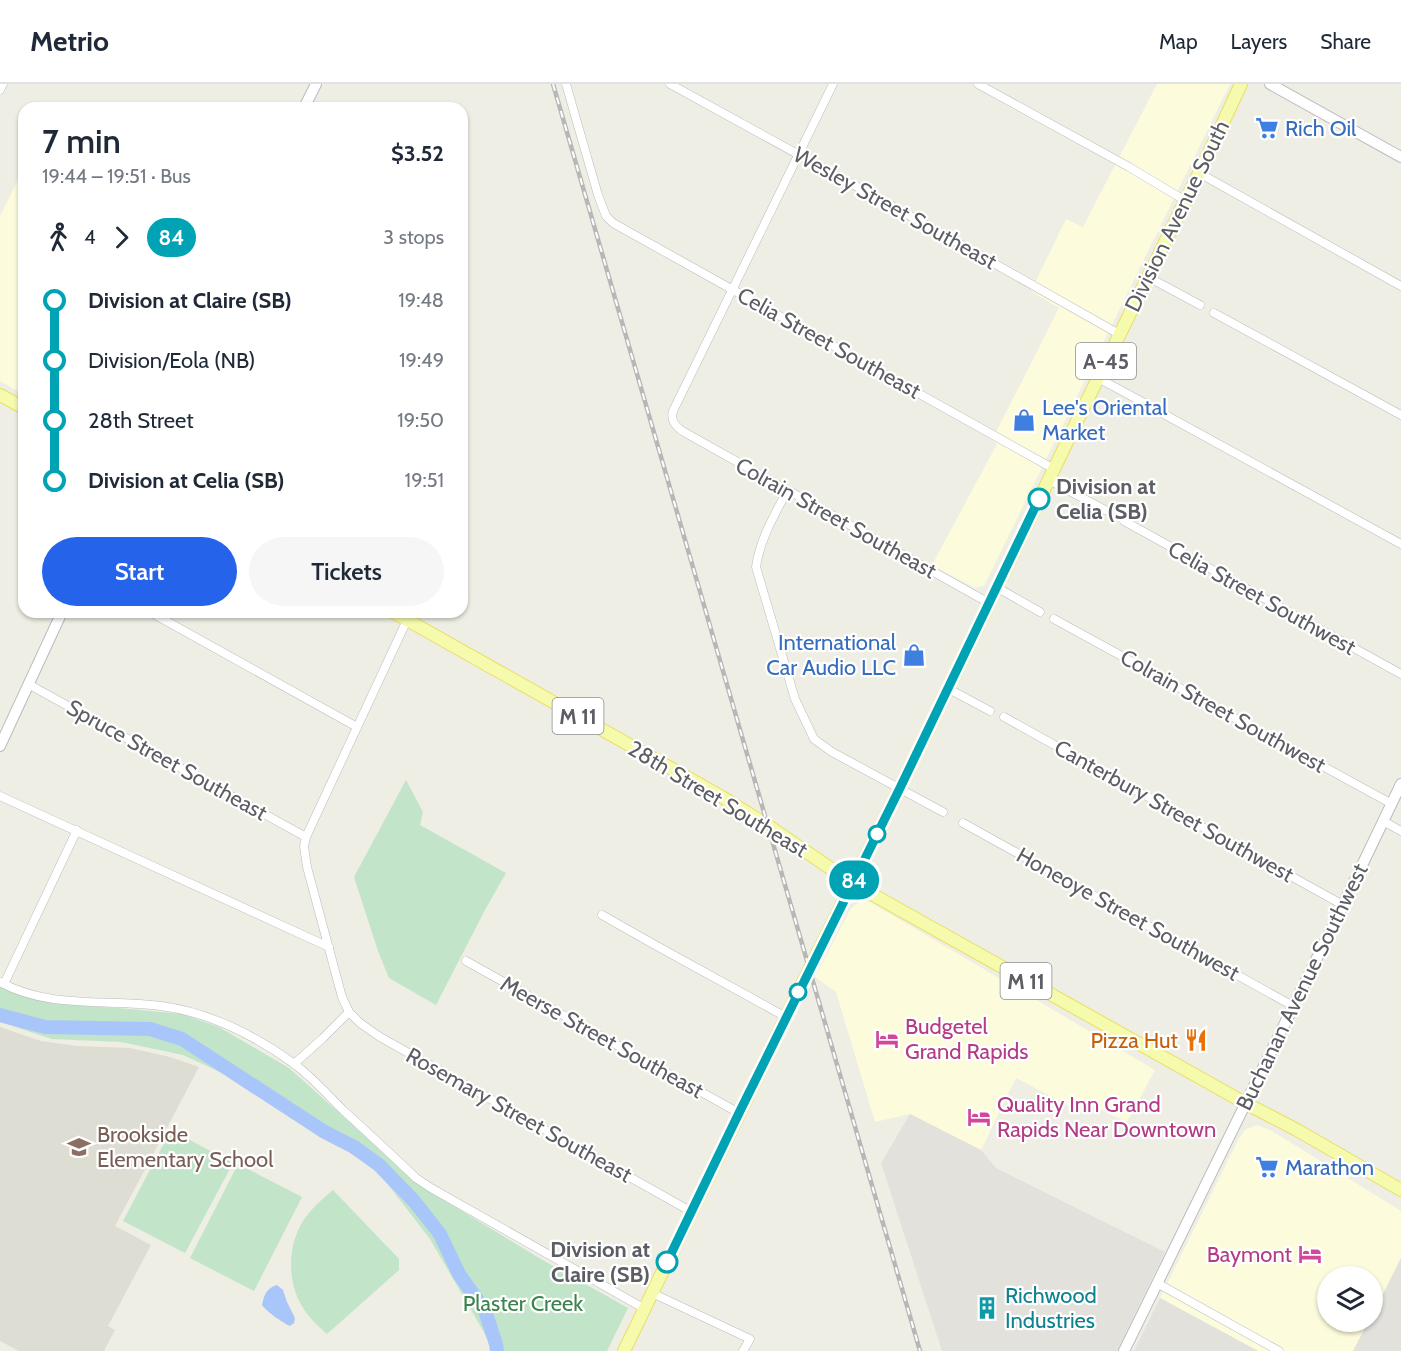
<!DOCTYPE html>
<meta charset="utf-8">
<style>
body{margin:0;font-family:Cabin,sans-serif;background:#f6f6f7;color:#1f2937;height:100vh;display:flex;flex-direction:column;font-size:22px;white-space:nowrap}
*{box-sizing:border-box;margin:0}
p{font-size:20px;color:#747a83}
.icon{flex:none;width:33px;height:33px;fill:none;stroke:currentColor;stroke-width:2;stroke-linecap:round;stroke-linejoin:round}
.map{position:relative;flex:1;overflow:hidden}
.sheet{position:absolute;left:18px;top:18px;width:450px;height:516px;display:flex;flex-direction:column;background:#fff;border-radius:18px;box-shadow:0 2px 4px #0004}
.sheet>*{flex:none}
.badge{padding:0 12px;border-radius:20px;font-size:21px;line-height:39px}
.tools{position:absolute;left:1317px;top:1182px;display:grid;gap:12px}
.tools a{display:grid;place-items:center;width:66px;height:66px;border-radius:50%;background:#fff;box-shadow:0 2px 4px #0004;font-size:30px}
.map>.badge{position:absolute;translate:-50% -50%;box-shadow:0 0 0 3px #fff}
.legs{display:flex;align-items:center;gap:9px;height:66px;padding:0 24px;font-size:20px}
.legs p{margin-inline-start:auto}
.headline{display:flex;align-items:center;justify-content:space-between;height:102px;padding:0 24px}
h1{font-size:33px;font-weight:600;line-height:45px}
.button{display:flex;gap:12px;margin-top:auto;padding:12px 24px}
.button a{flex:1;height:69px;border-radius:36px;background:#2563eb;color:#fff;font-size:24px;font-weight:600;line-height:69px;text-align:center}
.button a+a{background:#f6f6f7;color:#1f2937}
ul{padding:0 24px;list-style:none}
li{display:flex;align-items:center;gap:21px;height:60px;font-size:22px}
li i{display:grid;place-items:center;width:9px;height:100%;margin:0 8px;background:currentColor}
li i::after{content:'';width:15px;height:15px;margin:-8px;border:4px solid;border-radius:50%;background:#fff}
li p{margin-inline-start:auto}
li:first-child i{background:linear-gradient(#0000 50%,currentColor 0)}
li:last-child i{background:linear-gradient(currentColor 50%,#0000 0)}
header{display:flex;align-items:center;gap:36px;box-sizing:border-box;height:84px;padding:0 30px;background:#fff;border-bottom:2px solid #e0e1e3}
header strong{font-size:28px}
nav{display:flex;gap:33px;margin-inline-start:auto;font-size:21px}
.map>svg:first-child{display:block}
</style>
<header>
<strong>Metrio</strong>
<nav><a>Map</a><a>Layers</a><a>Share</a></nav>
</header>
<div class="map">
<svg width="1401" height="1267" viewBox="0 0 1401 1267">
<rect width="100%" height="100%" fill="#eeeee4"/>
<g fill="#fcfbdc">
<polygon points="1157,0 1230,0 984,502 975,504 932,481 997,360 992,356 1059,224 1031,207 1066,135 1083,143"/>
<polygon points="24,84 24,311 0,297 0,132"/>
<polygon points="861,817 870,818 1155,986 1127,1038 1087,1019 1082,1029 1016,994 981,1066 910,1030 875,1038 836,908 815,893 851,824"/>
<polygon points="1257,1041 1272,1047 1401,1127 1401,1174 1373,1230 1372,1192 1328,1192 1328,1238 1368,1238 1353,1267 1258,1267 1160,1214 1238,1056 1245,1046"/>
</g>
<g fill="#e2e1dc">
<polygon points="910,1030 981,1066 996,1084 1165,1168 1117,1267 942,1267 881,1079"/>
<polygon points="1401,1174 1401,1267 1353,1267 1368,1238 1372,1238 1373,1230"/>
<polygon points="1160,1214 1258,1267 1134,1267"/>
</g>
<polygon fill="#deddd3" points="0,943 41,957 77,962 130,964 170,973 199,983 115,1142 151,1161 108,1242 115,1246 104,1267 19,1267 0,1257"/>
<g fill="#c2e4c9">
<polygon points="406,696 423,728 420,741 506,789 486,824 436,921 389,894 378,867 354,793"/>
<polygon points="0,900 44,917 74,921 130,925 182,930 219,943 289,984 353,1041 401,1086 429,1107 539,1174 628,1224 607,1267 491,1267 489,1257 430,1155 376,1085 296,1035 235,995 183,971 121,958 52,955 0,938"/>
<polygon points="171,1046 233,1079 185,1169 123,1137"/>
<polygon points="238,1080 302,1113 254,1207 190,1174"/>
<path d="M333,1106L399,1175V1186L327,1250C318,1242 308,1233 302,1222C285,1194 288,1153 309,1129C316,1120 325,1113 333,1106Z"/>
</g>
<path fill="#a9c6fa" d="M277,1201L283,1206L287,1218L295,1234L294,1239L290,1242C283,1239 266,1227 262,1221C264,1212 266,1204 277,1201Z"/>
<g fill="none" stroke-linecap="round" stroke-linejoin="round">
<polyline stroke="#a9c6fa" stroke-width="14" points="0,931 45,943 150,945 182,955 323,1047 354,1063 379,1081 414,1117 440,1150 459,1190 485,1227 496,1260 497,1267"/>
<g stroke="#bcbcc2" stroke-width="9">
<g id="street">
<polyline points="566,0 598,111 606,132 613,139 1054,385"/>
<polyline points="670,0 914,134 1119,250"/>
<path d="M833,0L673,327C670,337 676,343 684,348L989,519"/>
<polyline points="978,0 1129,83 1186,117"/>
<polyline points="0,6 3,0"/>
<polyline points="1199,89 1401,202"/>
<polyline points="1148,193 1200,221"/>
<polyline points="1214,229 1401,331"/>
<polyline points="1098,294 1148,321"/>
<polyline points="1160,328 1401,460"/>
<polyline points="1049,396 1105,426"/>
<path d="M787,407C774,432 760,455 756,483L795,615L814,655L832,668L943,728"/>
<polyline points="1124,437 1401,590"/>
<polyline points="996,503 1040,528"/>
<polyline points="150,528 357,643"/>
<polyline points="1054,535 1392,720"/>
<polyline points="407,536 306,753 304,762 307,783 342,913 349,928 360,939 380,953 692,1128"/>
<polyline points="28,600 306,753"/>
<polyline points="947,604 990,627"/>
<polyline points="1004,633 1343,821"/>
<polyline points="0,712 329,863"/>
<polyline points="1383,737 1401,747"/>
<polyline points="963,739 1293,922"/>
<polyline points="602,831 655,861 786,933"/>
<polyline points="466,877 739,1029"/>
<path d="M0,898C48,925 108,915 161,922C209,928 254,951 293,979C311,992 327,1010 343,1026C367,1048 392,1071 416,1094L431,1104L645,1225"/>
<polyline points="4,900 77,746"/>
<polyline points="294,980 323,954 349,928"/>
<polyline points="1157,1199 1279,1267"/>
<polyline points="652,1209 750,1255 743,1267"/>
</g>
</g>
<g stroke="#babbc1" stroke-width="12">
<g id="secondary">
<polyline points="1270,0 1401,73"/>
<polyline points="304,24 316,0"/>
<polyline points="0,662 62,528"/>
<polyline points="1124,1267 1343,821 1401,700"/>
</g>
</g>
<g stroke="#e8df63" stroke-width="14">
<g id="primary">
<polyline points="0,311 24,324"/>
<polyline points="393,528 722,713 767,741 852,799 1245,1019 1297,1046 1401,1106"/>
<polyline points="624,1267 809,886 900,704 1079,333 1208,71 1241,0"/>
</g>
</g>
<use href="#street" stroke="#fff" stroke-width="8"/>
<use href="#secondary" stroke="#fff" stroke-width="10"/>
<use href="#primary" stroke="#f6faad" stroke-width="12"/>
<g stroke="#b7b7b8" stroke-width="4.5">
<polyline id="rail" points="553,0 920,1267"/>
</g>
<use href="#rail" stroke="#fff" stroke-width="2" stroke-dasharray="7" stroke-linecap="butt"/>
</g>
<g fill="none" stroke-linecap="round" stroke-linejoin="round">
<g stroke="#fff" stroke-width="14">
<polyline id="line-1" points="667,1178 739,1029 900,704 1039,415"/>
</g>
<use href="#line-1" stroke="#00a3b4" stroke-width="9"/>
</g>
<defs>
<g id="supermarket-bare" transform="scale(1.8)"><path d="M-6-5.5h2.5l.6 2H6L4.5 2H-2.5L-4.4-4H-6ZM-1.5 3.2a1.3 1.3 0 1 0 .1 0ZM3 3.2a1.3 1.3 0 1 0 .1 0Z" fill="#3f7fe0" stroke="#fff" stroke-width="2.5" paint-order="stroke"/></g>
<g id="shop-bare" transform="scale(1.8)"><path d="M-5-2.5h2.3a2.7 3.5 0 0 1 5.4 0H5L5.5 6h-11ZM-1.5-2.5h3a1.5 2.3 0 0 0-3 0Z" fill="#3f7fe0" stroke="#fff" stroke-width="2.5" paint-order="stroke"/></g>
<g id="hotel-bare" transform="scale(1.8)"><path d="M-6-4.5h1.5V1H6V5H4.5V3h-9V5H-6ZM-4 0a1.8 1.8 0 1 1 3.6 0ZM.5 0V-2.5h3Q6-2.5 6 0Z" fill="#d1479c" stroke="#fff" stroke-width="2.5" paint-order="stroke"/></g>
<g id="restaurant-bare" transform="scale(1.8)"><path d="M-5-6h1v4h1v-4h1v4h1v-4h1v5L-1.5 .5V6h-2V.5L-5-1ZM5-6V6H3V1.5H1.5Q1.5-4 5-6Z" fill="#e8710a" stroke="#fff" stroke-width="2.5" paint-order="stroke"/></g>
<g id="school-bare" transform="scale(1.8)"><path d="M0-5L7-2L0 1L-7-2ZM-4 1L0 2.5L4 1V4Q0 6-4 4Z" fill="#8d6e63" stroke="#fff" stroke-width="2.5" paint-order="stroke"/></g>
<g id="building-bare" transform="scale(1.8)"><path d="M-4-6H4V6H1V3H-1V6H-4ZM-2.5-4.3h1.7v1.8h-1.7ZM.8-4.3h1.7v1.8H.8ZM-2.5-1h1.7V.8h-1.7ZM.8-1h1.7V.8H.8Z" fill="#0f9aa8" stroke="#fff" stroke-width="2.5" paint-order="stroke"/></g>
</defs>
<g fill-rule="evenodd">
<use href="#supermarket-bare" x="1267" y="44"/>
<use href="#shop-bare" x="1024" y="336"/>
<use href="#shop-bare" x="914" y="571"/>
<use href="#hotel-bare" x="887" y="955"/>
<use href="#restaurant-bare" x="1196" y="956"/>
<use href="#hotel-bare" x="979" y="1033"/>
<use href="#school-bare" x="79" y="1063"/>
<use href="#supermarket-bare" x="1267" y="1083"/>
<use href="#hotel-bare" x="1310" y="1170"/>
<use href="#building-bare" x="987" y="1224"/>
</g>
<g fill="#fff" stroke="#00a3b4" stroke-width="3">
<circle cx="1039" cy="415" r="10"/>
<circle cx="877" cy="750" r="8"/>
<circle cx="798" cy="908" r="8"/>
<circle cx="667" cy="1178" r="10"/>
</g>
<g text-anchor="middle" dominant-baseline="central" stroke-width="4.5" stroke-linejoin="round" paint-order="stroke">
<g fill="#fff" stroke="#8d8e92" stroke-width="1.5">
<rect x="1076" y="259" width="60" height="36" rx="4.5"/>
<rect x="552.5" y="614" width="51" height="36" rx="4.5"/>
<rect x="1000.5" y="879" width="51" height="36" rx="4.5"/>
</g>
<g font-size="21" font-weight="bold" fill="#5c5e64">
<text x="1106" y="277">A-45</text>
<text x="578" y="632">M 11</text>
<text x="1026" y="897">M 11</text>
</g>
<g font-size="22" fill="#366cbe" stroke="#fff" text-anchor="start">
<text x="1285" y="44">Rich Oil</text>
<text x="1042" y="323">Lee's Oriental<tspan x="1042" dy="25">Market</tspan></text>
<text x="896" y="558" text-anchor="end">International<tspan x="896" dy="25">Car Audio LLC</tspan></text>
<text x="1285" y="1083">Marathon</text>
</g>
<g font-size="22" fill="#5c5e64" stroke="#fff">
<text transform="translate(895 124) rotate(29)">Wesley Street Southeast</text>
<text transform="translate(1177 132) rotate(-64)">Division Avenue South</text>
<text transform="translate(829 259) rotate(29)">Celia Street Southeast</text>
<text transform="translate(836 434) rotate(29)">Colrain Street Southeast</text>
<text transform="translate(1262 514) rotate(29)">Celia Street Southwest</text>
<text transform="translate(1223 627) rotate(29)">Colrain Street Southwest</text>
<text transform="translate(167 676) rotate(29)">Spruce Street Southeast</text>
<text transform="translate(718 715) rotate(31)">28th Street Southeast</text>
<text transform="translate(1174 727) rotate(29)">Canterbury Street Southwest</text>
<text transform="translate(1128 830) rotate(29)">Honeoye Street Southwest</text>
<text transform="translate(1302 903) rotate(-64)">Buchanan Avenue Southwest</text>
<text transform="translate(602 953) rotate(29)">Meerse Street Southeast</text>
<text transform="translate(519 1031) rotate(29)">Rosemary Street Southeast</text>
</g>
<g font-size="22" font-weight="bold" fill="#5c5e64" stroke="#fff" text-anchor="start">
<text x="1056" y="402">Division at<tspan x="1056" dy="25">Celia (SB)</tspan></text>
<text x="650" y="1165" text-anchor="end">Division at<tspan x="650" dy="25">Claire (SB)</tspan></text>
</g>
<g font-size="22" fill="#b23c85" stroke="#fff" text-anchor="start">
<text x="905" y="942">Budgetel<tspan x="905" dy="25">Grand Rapids</tspan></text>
<text x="997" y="1020">Quality Inn Grand<tspan x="997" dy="25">Rapids Near Downtown</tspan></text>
<text x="1292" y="1170" text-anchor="end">Baymont</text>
</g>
<g font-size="22" fill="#c56008" stroke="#fff" text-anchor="end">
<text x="1178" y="956">Pizza Hut</text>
</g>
<g font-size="22" fill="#785e54" stroke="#fff" text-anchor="start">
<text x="97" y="1050">Brookside<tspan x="97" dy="25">Elementary School</tspan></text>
</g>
<g font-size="22" fill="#0d838f" stroke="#fff" text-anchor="start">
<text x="1005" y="1211">Richwood<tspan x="1005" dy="25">Industries</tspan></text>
</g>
<g font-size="22" fill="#3b844e" stroke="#fff">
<text x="523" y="1219">Plaster Creek</text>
</g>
</g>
</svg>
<div class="tools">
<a><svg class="icon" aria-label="layers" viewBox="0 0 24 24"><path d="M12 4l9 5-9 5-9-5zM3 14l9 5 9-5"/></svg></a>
</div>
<b class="badge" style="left:854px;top:796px;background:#00a3b4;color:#fff">84</b>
<section class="sheet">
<div class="headline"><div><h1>7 min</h1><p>19:44 – 19:51 · Bus</p></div><b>$3.52</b></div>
<div class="legs"><svg class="icon" aria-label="walk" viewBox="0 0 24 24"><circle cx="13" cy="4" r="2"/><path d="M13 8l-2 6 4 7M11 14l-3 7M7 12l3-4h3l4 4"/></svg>4<svg class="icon" aria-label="forward" viewBox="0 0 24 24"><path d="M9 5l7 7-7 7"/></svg><b class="badge" style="background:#00a3b4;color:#fff">84</b><p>3 stops</p></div>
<ul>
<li><i style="color:#00a3b4"></i><b>Division at Claire (SB)</b><p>19:48</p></li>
<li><i style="color:#00a3b4"></i><span>Division/Eola (NB)</span><p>19:49</p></li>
<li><i style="color:#00a3b4"></i><span>28th Street</span><p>19:50</p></li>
<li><i style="color:#00a3b4"></i><b>Division at Celia (SB)</b><p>19:51</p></li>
</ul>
<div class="button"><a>Start</a><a>Tickets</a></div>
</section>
</div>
